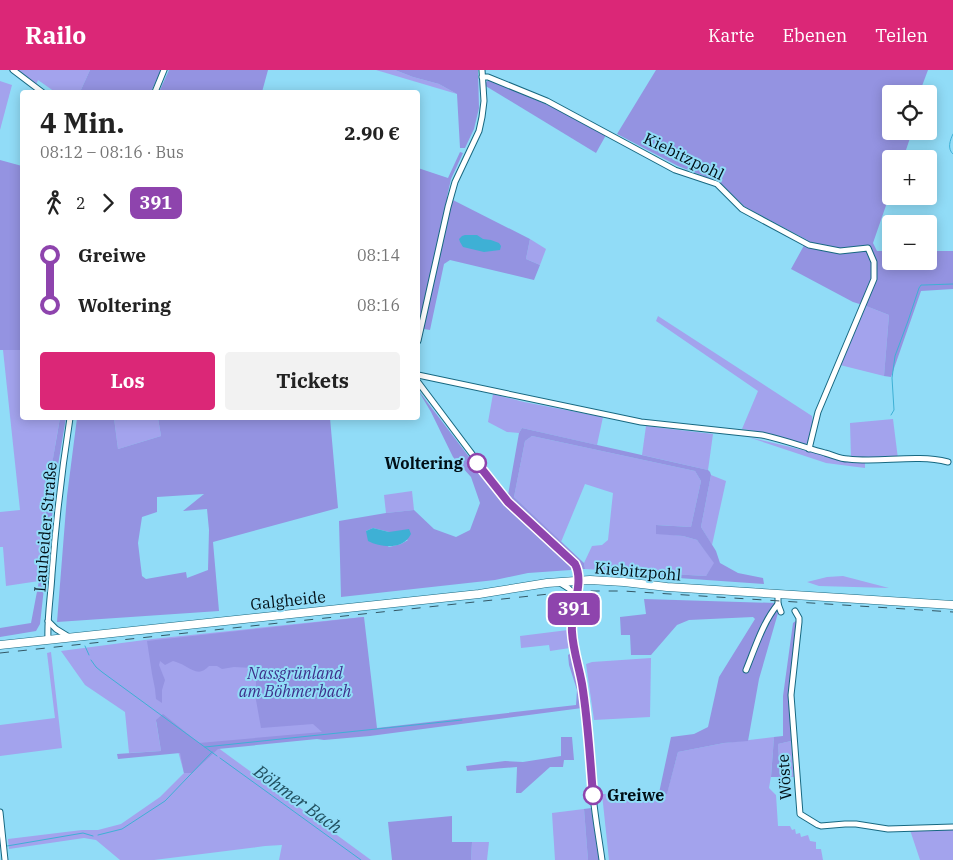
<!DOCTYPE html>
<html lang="de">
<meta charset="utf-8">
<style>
body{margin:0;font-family:"IBM Plex Serif",serif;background:#f2f2f2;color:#222;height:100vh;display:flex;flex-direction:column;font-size:19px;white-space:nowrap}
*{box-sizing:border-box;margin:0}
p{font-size:16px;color:#767676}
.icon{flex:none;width:28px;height:28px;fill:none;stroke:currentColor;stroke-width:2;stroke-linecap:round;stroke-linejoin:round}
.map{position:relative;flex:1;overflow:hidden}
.drawer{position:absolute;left:20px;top:20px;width:400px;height:330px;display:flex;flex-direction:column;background:#fff;border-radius:5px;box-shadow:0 2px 12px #0003}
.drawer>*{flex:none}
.badge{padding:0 10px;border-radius:8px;font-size:18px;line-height:32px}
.fabs{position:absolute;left:882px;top:15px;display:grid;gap:10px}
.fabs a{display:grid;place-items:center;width:55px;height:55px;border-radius:5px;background:#fff;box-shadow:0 2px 12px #0003;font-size:25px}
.map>.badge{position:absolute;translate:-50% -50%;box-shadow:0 0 0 2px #fff}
.legs{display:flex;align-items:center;gap:8px;height:55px;padding:0 20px;font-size:16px}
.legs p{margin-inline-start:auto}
.overview{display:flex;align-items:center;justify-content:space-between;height:85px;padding:0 20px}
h1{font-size:28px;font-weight:800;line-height:38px}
.cta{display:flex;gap:10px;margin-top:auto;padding:10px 20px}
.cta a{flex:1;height:58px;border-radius:5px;background:#db2777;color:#fff;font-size:20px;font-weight:800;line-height:58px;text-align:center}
.cta a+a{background:#f2f2f2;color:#222}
ul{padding:0 20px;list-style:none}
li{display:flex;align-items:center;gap:18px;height:50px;font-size:19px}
li i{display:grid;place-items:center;width:8px;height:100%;margin:0 6px;background:currentColor}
li i::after{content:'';width:12px;height:12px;margin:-6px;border:4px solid;border-radius:50%;background:#fff}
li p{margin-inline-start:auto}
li:first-child i{background:linear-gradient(#0000 50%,currentColor 0)}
li:last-child i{background:linear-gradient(currentColor 50%,#0000 0)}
header{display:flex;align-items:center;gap:30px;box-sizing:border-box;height:70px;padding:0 25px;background:#db2777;color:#fff}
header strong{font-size:24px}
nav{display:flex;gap:28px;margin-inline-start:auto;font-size:18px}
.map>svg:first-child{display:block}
</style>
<header>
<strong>Railo</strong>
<nav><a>Karte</a><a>Ebenen</a><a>Teilen</a></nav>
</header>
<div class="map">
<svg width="953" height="790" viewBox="0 0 953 790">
<rect width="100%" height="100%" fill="#91dcf7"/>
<g fill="#a3a3ed">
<polygon points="16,0 90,0 80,22 55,22 38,10 36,15"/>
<polygon points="376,0 395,0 413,7 439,14 457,24"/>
<polygon points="0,11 12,15 0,60"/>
<polygon points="530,169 546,179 540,195 526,189"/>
<polygon points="866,236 889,245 884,306 840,295"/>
<path d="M658,246L812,346L813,353L808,373L804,375C784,368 764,362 742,359L758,321L656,251Z"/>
<path d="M3,280H22V348H60C50,402 43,456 39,511L6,516L3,477H0V442L20,440Z"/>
<polygon points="493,324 524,332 603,347 597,375 522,358 519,363 507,362 488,352"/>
<polygon points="114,348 158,348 161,366 118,379"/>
<polygon points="893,349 898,389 851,388 850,353"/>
<polygon points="646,356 713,364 708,400 642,385"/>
<polygon points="532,366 695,401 701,411 691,457 657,455 656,463 683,466 697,470 715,493 706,506 585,499 584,493 592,476 602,475 608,470 613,423 585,414 561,472 514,427 525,371"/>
<polygon points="748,367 828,386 865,392 865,398 826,393"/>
<polygon points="711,405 726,411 712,475 701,457"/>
<polygon points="412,421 414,440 386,443 384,425"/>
<polygon points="843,506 889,518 819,516 807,512 827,507"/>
<polygon points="363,547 375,661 217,677 371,790 279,790 282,775 265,776 154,790 120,790 96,770 84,768 9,779 8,769 82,760 98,760 121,754 160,727 184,703 178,681 156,651 161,681 129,683 125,642 85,615 61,581 152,569"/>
<polygon points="568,560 570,578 550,581 549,575 521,578 520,566"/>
<polygon points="51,582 62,678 0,686 0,655 55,648 47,583"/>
<polygon points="651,588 650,647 594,650 586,594 592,592"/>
<polygon points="774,667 771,706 769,718 776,725 778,756 790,756 792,760 795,759 796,764 800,763 801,767 808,765 810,771 816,772 816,779 821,779 823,790 609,790 602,724 667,723 678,682 724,673"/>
<polygon points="791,671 794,707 785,707 786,700 779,689 778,674"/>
<polygon points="584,739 588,790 555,790 552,743"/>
<polygon points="910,760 953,760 953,790 920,790"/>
<polygon points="472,772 489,772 487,790 471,790"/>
</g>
<g fill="#9493e1" fill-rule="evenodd">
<polygon points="90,0 161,0 151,22 80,22"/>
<polygon points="169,0 268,0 262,22 159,22"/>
<polygon points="395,0 478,0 479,38 474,59 465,78 460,78 457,24 439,14 413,7"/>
<polygon points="656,0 928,0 919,24 891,24 891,61 908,61 910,68 903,89 891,89 891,121 873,173 877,181 891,181 891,191 929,191 929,181 953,181 953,219 921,221 891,307 884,306 889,245 866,236 853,232 791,199 807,170 745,137 719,112 678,96 617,64"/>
<polygon points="488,10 548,35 606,65 596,83 484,15"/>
<polygon points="460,82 463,83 451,109 447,127 530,169 526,189 540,195 534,210 450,190 444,194 430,260 418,258 418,98 448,108"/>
<polygon points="0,90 22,96 22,280 0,280"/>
<path d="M418,320L505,434L571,495V500L528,503L495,510L341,527L339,451L386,443L414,440L434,459L456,467L470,460L480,433L471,407L453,387L431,342ZM373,458L389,462L408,470L401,474L389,477L366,461Z"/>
<polygon points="60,348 66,348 57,401 40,554 36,561 0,567 0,558 31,553 39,511 42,478 51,400"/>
<path d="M77,348H114L118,379L161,366L158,348H330L338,438L213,472L219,541L57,552L67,426ZM204,424L183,441L207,439L209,460L208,500L187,508L186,502L146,509L142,506L138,473L142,447L157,442V427Z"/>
<polygon points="522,358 708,400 710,402 711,405 701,457 716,481 720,493 738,503 763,508 764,514 635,505 635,502 706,506 714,493 697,470 683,466 656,464 656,455 691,457 701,411 695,401 532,366 525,371 514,427 584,493 585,499 581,499 579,494 511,431 508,425 519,363"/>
<polygon points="644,529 776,533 777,535 778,543 759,609 748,671 724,673 678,682 667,724 659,723 671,667 694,664 708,657 719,607 755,549 753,547 689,550 677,555 651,585 631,585 630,565 621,565 620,547 646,544"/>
<path d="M364,547L377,658L576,635L577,620L569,595L568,585L571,583L579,616L582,638L370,666L324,670L317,669L218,679L192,703H184L180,683L118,689L117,684L161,681L156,650L163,644L199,673L322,662L313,654L261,658L256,630V609L253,598L234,597L222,599L217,596H209C201,605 195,602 185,596C182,594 177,592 173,591L165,595L160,591L159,595L165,610L162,620V633L156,629L155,619L152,604L147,571Z"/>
<polygon points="797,550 798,557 790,625 791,671 778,674 779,689 786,699 785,707 771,707 774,667 783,666 783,626 793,553"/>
<polygon points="561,667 572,667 574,690 564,690 563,697 550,697 521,723 516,723 517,697 467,701 466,696 505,691 523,692 561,686"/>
<polygon points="591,738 599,790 588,790 584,739"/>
<polygon points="452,746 452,772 472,772 471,790 392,790 388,752"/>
</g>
<g fill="#3eb0d5">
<polygon points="465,165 477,165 483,169 491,170 499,173 501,176 500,180 484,182 463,177 460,172 459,169 462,166"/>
<path d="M373,458L389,462L409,459L411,464C403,480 382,478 368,471L366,461Z"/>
</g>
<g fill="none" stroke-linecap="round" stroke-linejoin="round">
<g stroke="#3eb0d5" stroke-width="1">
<path d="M953,64C950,70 947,79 953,84"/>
<polyline points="891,345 894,340 892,308 895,286 908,251 919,218 921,215 924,215 953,214"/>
<polyline points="85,576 89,585"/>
<polyline points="91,590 96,597 102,602 217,686"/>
<polyline points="205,677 462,650"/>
<polyline points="220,688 361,790"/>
<polyline points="98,765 122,759 165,731 212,682"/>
<polyline points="7,776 83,763 93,766"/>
</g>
<g stroke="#176881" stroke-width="7">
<g id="street">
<polyline points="13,0 42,22"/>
<polyline points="482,7 488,7 547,31 675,100 717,114 742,139 809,175 840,181 868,178 874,192 874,209 818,342 809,379"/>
<polyline points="155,22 164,0"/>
<polyline points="418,271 448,137 455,112 479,61 482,47 484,31 482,0"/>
<path d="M418,305L641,352L762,365C784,370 804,377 825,383C833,385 840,389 848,389C881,393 915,384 948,392"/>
<path d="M418,312L508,432L575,494C585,511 572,539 571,558C571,582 581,606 584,630C588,662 589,694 593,725C595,747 599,768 602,790"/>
<path d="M560,513C567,517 572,520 576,527"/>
<polyline points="778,524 778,534 781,542"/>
<polyline points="795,541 799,548 799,552 791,625 800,744 818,755 821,756 845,754 856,754 888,759 953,757"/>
<polyline points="48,551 56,559 69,567"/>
<path d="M48,569C47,547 51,525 52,504C56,451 62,399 70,348"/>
<path d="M746,600C755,578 763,552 778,534"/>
<polyline points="0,742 5,790"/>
</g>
</g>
<g stroke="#176881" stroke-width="9">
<polyline id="primary" points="0,575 479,524 547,513 590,510 624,512 667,517 953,535"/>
</g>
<use href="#street" stroke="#fff" stroke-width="5"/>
<use href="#primary" stroke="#fff" stroke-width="8"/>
<polyline stroke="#335765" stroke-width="1" stroke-dasharray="9 9" stroke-linecap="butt" points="0,583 577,521 623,521 953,542"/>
</g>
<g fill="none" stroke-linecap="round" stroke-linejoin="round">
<g stroke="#fff" stroke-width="11">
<path id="line-1" d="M477,393L508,432L575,494C585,513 570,541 572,562C573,580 579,597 582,614C588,651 590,688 593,725"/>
</g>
<use href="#line-1" stroke="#8e44ad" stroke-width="8"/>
</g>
<g fill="#fff" stroke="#8e44ad" stroke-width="2.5">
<circle cx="477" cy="393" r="9"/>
<circle cx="593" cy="725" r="9"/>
</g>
<g text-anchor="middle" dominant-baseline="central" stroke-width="4" stroke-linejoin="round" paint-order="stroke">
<g font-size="16" fill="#000e15" stroke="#91dcf7">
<text transform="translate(684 86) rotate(26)">Kiebitzpohl</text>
<text transform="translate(45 457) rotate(-85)">Lauheider Straße</text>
<text transform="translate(638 501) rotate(5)">Kiebitzpohl</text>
<text transform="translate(288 530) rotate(-6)">Galgheide</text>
<text transform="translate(784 707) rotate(-94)">Wöste</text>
</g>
<g font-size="16" font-weight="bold" fill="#000e15" stroke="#91dcf7" text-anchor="end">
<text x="463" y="393">Woltering</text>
<text x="607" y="725" text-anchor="start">Greiwe</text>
</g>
<g font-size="16" font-style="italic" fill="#3d308a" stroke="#91dcf7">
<text x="295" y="603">Nassgrünland<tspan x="295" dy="18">am Böhmerbach</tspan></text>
</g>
<g font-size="18" font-style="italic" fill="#215060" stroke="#91dcf7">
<text transform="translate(298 729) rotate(36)">Böhmer Bach</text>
</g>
</g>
</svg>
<div class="fabs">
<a><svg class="icon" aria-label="locate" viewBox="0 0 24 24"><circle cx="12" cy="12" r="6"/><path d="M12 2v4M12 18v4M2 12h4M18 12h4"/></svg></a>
<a>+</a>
<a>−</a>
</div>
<b class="badge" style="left:574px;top:539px;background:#8e44ad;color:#fff">391</b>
<section class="drawer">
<div class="overview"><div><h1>4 Min.</h1><p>08:12 – 08:16 · Bus</p></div><b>2.90 €</b></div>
<div class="legs"><svg class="icon" aria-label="walk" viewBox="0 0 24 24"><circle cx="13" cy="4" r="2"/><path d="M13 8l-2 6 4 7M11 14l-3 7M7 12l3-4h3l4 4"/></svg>2<svg class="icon" aria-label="forward" viewBox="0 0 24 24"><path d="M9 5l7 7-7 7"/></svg><b class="badge" style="background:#8e44ad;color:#fff">391</b></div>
<ul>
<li><i style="color:#8e44ad"></i><b>Greiwe</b><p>08:14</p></li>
<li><i style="color:#8e44ad"></i><b>Woltering</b><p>08:16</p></li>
</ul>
<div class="cta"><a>Los</a><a>Tickets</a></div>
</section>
</div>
